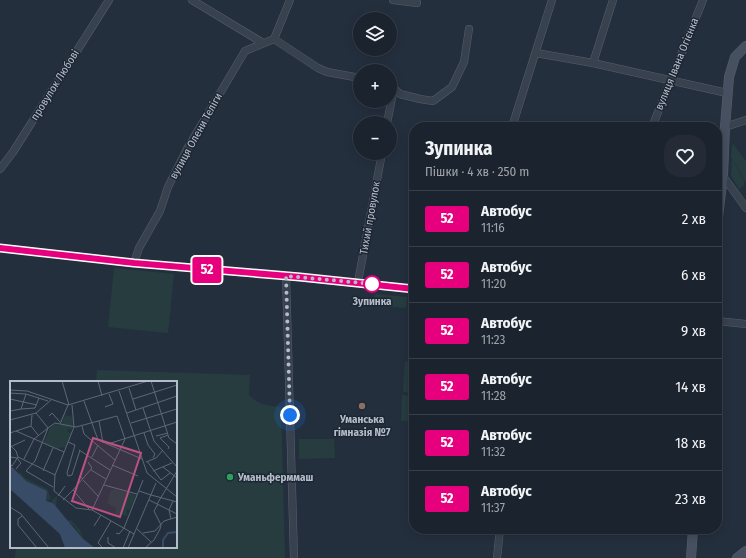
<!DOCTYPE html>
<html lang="uk">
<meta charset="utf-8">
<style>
body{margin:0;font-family:"Fira Sans Condensed",sans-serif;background:#242b36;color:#f1f3f6;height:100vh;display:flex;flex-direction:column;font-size:15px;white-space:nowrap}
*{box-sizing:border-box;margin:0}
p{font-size:13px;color:#a0a4aa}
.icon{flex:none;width:22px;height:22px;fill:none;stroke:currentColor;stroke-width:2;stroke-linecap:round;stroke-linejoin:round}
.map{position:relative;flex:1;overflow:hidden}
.panel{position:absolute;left:409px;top:122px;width:313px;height:412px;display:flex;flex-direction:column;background:#1b232e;border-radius:16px;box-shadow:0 2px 10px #0003,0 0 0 1px #39404a}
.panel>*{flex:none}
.badge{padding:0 8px;border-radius:3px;font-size:14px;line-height:26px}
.buttons{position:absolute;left:353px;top:12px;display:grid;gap:8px}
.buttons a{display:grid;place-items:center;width:44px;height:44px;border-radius:50%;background:#1b232e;box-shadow:0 2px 10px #0003,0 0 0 1px #39404a;font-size:20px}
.you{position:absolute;width:20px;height:20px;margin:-10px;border:3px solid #fff;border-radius:50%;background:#1a73e8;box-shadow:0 0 0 6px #1a73e833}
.map>.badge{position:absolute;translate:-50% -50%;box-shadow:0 0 0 2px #fff}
.round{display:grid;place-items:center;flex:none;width:42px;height:42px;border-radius:16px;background:#242b36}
.overview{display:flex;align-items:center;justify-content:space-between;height:68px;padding:0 16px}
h1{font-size:19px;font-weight:700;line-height:30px}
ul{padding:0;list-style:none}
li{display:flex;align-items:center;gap:12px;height:56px;padding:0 16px;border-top:1px solid #39404a}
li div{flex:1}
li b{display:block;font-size:15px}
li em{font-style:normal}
li .badge{min-width:44px;font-weight:700;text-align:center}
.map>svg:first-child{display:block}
</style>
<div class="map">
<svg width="746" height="558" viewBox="0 0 746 558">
<rect width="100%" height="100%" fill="#242f3e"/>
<g fill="#263c3f">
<polygon points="733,144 746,161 746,183 731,157 732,146"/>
<polygon points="732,159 744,181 744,185 739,189 731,176"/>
<polygon points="114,268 174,274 168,333 108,327"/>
<polygon points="375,294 407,297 406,308 373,305"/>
<polygon points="405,362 414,362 414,393 403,392"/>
<path d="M97,370L250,375L249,395C258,405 268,406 281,407L285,558H15L16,547H176V382H96Z"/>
<polygon points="402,395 414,396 414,421 401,421"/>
<polygon points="299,439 334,439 335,458 299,459"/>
</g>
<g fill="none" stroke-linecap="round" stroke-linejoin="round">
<g stroke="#565f6c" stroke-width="8">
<g id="street">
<polyline points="192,0 263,43"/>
<polyline points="393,0 417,3"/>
<polyline points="274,39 290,0"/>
<polyline points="536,53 593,63 727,93"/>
<polyline points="593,63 613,0"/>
<polyline points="390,84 400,94 420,99 433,101 452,87 464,62 469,29"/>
<polyline points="387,123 394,88"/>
<polyline points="512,127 552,0"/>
<polyline points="652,127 703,0"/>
<polyline points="725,127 746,120"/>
<polyline points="0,169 13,152 109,0"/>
<polyline points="723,176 746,208"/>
<polyline points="0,248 134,263 286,276 414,289"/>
<polyline points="134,263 139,248 160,211 168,187 187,149 245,51 274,39 318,68 327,72 360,78"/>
<polyline points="286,276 294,558"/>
<polyline points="358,282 382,153"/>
<polyline points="717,321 746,324"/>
<polyline points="497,558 500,529"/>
</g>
</g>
<g stroke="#565f6c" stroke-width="10">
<g id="secondary">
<polyline points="717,225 723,176 725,127 729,77 735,57 746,46"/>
<polyline points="691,558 693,529"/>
<polyline points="737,558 746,551"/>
</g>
</g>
<use href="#street" stroke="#38414e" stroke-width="7"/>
<use href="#secondary" stroke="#465061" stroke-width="9"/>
</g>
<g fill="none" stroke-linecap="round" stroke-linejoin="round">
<g stroke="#fff" stroke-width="9">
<polyline id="line" points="0,248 134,263 300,277 414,289"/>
</g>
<use href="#line" stroke="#e6007e" stroke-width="6"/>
<polyline stroke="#b4bcc9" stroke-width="4" stroke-dasharray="0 7.2" points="290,415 286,276 374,284 372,284"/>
</g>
<circle fill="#fff" stroke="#e6007e" stroke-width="2" cx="372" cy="284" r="8"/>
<circle fill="#8d6e63" stroke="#1d2633" stroke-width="1.5" cx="362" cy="406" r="4"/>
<circle fill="#2e9e5b" stroke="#1d2633" stroke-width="1.5" cx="230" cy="477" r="4"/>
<g text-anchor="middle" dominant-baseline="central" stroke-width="3" stroke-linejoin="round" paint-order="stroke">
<g font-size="11" fill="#b4bcc9" stroke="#1d2633">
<text transform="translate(677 64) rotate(-68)">вулиця Івана Огієнка</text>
<text transform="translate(55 85) rotate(-58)">провулок Любові</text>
<text transform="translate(196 136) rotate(-61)">вулиця Олени Теліги</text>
<text transform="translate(370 218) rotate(-80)">Тихий провулок</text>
</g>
<g font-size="11" font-weight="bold" fill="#b4bcc9" stroke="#1d2633">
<text x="372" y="301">Зупинка</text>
</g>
<g font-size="11" font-weight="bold" fill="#b4bcc9" stroke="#1d2633">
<text x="362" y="419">Уманська<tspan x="362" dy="13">гімназія №7</tspan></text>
<text x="238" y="477" text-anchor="start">Уманьферммаш</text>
</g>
</g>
<g transform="translate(10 381)">
<rect width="167" height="167" fill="#242f3e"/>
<path d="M55,34L63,36L62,49L58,48L57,50L61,52L55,67L50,66L49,68L34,62L40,47L45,43L51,44ZM10,91L15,97L37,108L41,117L38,120L35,119L37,110L16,100L8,94ZM105,108L126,114L120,129L117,128V135L106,133V127L97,122L101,109ZM47,115L46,125L57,140L61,139L70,149L73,157L81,162L73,158L63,144L57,141L41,120Z" fill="#263c3f"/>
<path d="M0,84L16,100L37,110L36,120L43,122L73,158L85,167H55L50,153L0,108Z" fill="#394c67"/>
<path fill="none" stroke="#394c67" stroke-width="2" d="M153,167V159L158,152L167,151"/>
<path fill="none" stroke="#5e6776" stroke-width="1" d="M52,0L59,24M88,0L92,15M141,0L159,57L167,63M119,7L126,29M0,9L17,10L58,24L138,0M109,10L137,92L167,116M0,12L16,13L38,20M0,18L27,24M123,18L167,4M74,20L88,59L132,78M62,24L64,46L45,94L44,110L66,127L82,129L124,153M95,26L103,23L99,13M133,27L144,60L167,86M11,28L25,27L29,17M0,30L11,28L16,13M26,32L38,47M117,32L167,15M22,34L21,45L28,54M39,35L42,32L50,41M0,39L26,32L41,19M89,40L93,62M121,42L167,28M50,43L58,24M72,45L74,53L105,79M38,47L45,42L66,46L107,35L115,58L82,129M38,47L25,80L16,90L43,106M6,50L54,71M0,52L21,45M134,52L138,64L145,73L143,77M146,55L158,52M58,61L65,64L57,92L58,95L62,94L70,69M98,63L167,41M0,64L6,70L8,76L45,94M0,66L15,59M158,68L159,66L150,57L158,54M69,69L100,89M0,76L7,77L11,82L6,88M82,76L88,64M14,78L24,58L38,47M137,80L151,99L160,92M78,81L82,87L63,109L79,128M136,81L146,77L153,69M0,83L2,85L8,76M102,84L128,95M153,86L167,97M81,89L96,98M33,90L43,67M143,90L162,82M73,98L70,95L74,85M73,99L89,116M94,104L127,113M129,110L141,114M141,114L167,121M48,115L55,105M53,119L63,109M139,119L167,133M147,123L167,90M0,126L11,133L39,167M12,135L8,138V144L27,167M161,138L159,129L163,120M84,145L91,134M127,148L141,161M106,152L109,153L114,147L133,99M133,152L145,150L154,140L167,136M98,156V162L106,167M93,167L88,162L101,140M113,167L120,150M118,167L146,102M135,167L144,159L150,148L151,144L144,130L148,123"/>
<path fill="#bd5182" fill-opacity="0.15" stroke="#bd5182" stroke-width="2" d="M83,57L131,72L110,136L62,120Z"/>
<rect width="167" height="167" fill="none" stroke="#b4bcc9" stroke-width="2"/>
</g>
</svg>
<div class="buttons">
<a><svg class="icon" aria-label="layers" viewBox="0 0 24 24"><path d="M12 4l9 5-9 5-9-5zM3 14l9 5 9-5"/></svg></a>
<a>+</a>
<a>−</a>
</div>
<div class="you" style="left:290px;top:415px"></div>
<b class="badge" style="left:207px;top:270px;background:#e6007e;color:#fff">52</b>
<section class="panel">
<div class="overview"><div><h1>Зупинка</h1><p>Пішки · 4 хв · 250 m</p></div><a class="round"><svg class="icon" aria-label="heart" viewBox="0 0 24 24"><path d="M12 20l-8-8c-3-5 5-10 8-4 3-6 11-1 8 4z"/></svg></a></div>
<ul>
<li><span class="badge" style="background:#e6007e;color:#fff">52</span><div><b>Автобус</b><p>11:16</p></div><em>2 хв</em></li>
<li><span class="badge" style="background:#e6007e;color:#fff">52</span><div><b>Автобус</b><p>11:20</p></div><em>6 хв</em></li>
<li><span class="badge" style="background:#e6007e;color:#fff">52</span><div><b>Автобус</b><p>11:23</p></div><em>9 хв</em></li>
<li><span class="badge" style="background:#e6007e;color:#fff">52</span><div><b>Автобус</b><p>11:28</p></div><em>14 хв</em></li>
<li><span class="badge" style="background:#e6007e;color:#fff">52</span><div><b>Автобус</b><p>11:32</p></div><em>18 хв</em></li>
<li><span class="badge" style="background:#e6007e;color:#fff">52</span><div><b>Автобус</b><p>11:37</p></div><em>23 хв</em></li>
</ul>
</section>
</div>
